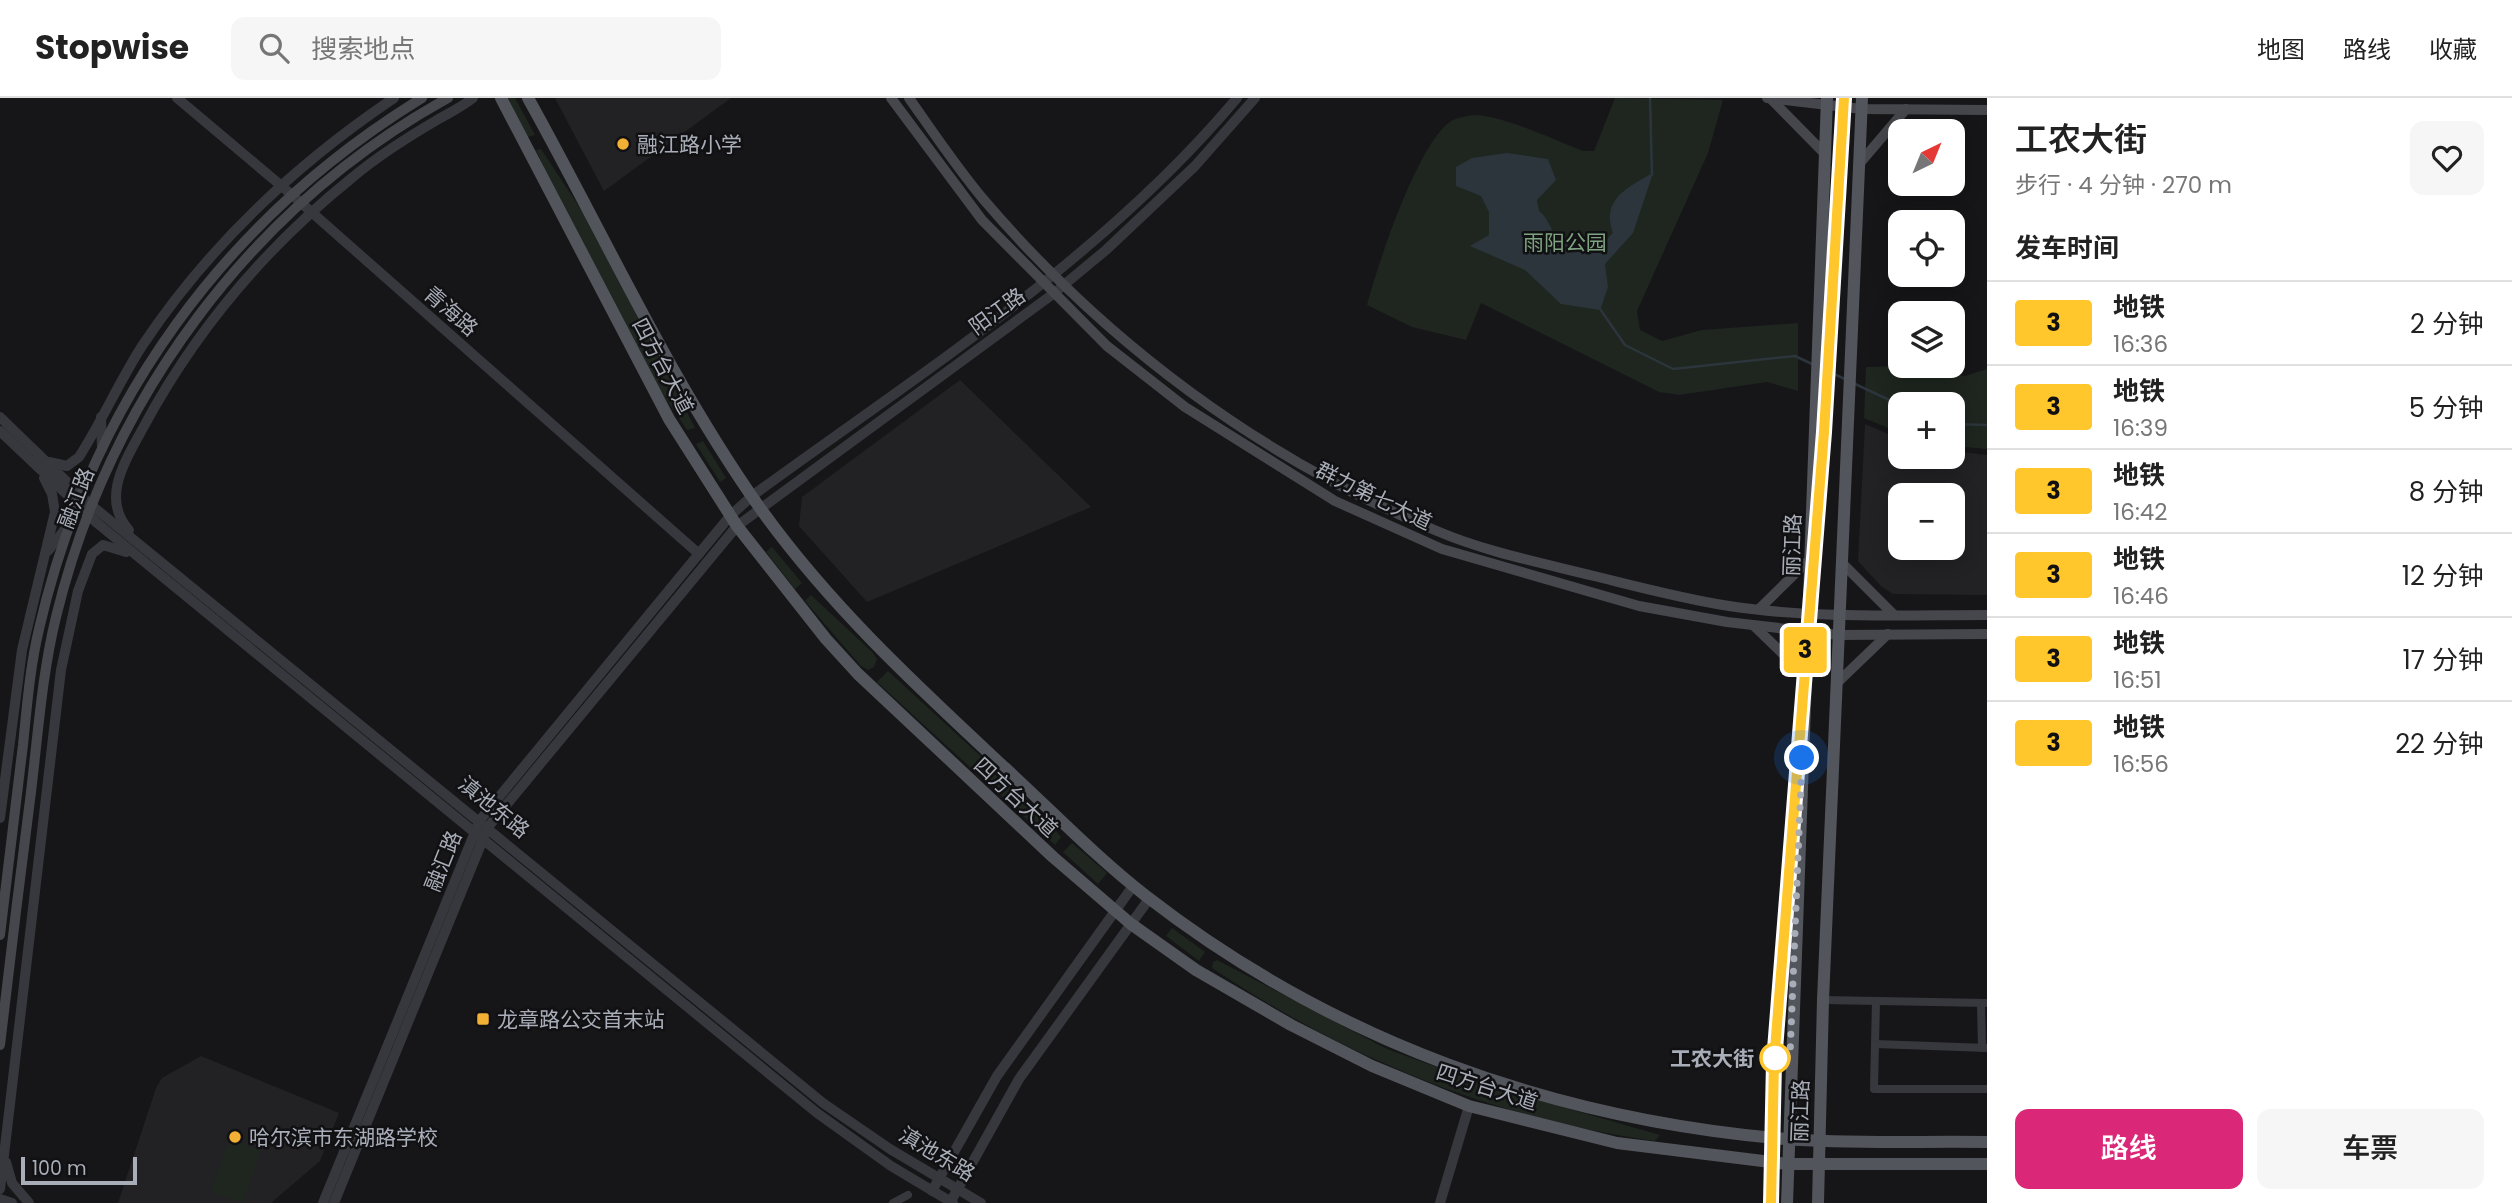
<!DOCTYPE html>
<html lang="zh">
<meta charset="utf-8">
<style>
body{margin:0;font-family:Poppins,"Noto Sans SC",sans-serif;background:#f6f6f6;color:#222;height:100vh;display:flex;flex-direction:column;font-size:26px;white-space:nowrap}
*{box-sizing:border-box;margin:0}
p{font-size:23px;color:#767676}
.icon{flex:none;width:38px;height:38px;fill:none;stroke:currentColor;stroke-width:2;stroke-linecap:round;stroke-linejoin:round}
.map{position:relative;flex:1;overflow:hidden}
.side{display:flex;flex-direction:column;background:#fff;width:525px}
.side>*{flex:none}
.badge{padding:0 14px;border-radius:5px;font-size:24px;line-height:46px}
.needle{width:46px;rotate:43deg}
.fabs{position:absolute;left:1888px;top:21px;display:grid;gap:14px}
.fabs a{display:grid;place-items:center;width:77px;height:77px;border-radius:14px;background:#fff;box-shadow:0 4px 18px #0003;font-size:35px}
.scale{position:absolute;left:21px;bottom:18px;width:116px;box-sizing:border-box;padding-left:7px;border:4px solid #a8adb8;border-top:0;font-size:19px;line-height:24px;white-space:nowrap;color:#a8adb8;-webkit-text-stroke:5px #111113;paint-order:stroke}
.you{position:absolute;width:35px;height:35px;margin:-18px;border:5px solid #fff;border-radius:50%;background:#1a73e8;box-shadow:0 0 0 10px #1a73e833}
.map>.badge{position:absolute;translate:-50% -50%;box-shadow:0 0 0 4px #fff}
h2{padding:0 28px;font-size:26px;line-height:63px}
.round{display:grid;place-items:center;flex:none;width:74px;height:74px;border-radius:14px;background:#f6f6f6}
.summary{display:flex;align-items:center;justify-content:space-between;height:119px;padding:0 28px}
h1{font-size:33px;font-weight:600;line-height:52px}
.cta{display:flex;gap:14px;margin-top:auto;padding:14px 28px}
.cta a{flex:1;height:80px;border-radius:14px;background:#db2777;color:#fff;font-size:28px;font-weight:600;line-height:80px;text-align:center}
.cta a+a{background:#f6f6f6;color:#222}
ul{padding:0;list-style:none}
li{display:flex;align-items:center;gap:21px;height:84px;padding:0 28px;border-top:2px solid #e0e0e0}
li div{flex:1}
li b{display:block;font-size:26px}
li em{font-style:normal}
li .badge{min-width:77px;font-weight:700;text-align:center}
header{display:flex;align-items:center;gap:42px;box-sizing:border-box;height:98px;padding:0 35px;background:#fff;border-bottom:2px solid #e0e0e0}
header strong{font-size:33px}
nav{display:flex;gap:38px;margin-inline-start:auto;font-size:24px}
.search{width:490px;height:63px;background:#f6f6f6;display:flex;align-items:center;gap:18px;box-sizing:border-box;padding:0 24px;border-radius:14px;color:#767676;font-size:26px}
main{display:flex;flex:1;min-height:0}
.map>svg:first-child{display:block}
</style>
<header>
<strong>Stopwise</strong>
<div class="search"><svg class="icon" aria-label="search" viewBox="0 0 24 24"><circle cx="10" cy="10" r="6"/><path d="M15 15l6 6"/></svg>搜索地点</div>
<nav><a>地图</a><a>路线</a><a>收藏</a></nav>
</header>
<main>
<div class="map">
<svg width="1987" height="1105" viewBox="0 0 1987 1105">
<rect width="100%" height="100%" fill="#161618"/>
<g fill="#222225" fill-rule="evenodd">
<polygon points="555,0 731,0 604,93"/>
<polygon points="960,282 1091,409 867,504 799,428 802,399"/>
<path d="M1865,326L1900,341V359H1953V353L1987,357V497L1893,496L1881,488L1858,463ZM1900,397H1953V450H1900Z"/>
<polygon points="201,958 339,1015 320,1063 271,1105 118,1105 156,990 162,980"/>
</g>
<g fill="#1e261f">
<polygon points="508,0 515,0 535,37 527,39"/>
<path d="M1615,0L1723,2L1708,55L1637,213L1640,232L1662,243L1702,232L1798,225V293L1767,284L1679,297L1659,294L1481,205L1466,242L1412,229L1367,207C1378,166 1417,46 1451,23C1456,20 1470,17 1477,17C1506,19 1555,42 1583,53H1594Z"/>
<polygon points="541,51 586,119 695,330 687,332 654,283 559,104 536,52"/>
<polygon points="1897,268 1965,278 1987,271 1987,351 1953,348 1953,306 1900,306 1900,335 1864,320 1866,269"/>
<polygon points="703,343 726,380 720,384 696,346"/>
<polygon points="772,449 802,485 795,491 766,454"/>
<polygon points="811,497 872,554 877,561 874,569 868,572 861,568 805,503"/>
<polygon points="888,573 1038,711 1061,739 1055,747 877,584"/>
<polygon points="1072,745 1107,775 1098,786 1063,754"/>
<polygon points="1172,830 1205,854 1199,863 1166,838"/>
<path d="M1217,862L1387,951L1489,988L1660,1037L1655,1043C1495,1021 1346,960 1212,870L1213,864Z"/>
<polygon points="229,1041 261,1052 243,1105 210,1094"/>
</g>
<path fill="#2c353c" d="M1507,55L1548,61L1556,82L1537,102L1539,113C1549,121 1548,127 1555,136C1563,150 1583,149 1597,151L1613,135C1601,102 1626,90 1653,75L1633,135L1605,166L1608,189L1600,212L1561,206L1525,172L1470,148L1489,137V114L1481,98L1456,88V69L1472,60Z"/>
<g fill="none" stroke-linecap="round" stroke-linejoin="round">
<g stroke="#2c353c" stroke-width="2.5">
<polyline points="1650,0 1652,77"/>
<polyline points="1600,211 1625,247 1673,271 1795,258 1812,266"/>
<polyline points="1821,270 1847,282"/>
<polyline points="1853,285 1900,307"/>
<polyline points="1953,326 1987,327"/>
</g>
<g stroke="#37383d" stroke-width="8">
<polyline points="1823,902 1987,905"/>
<polyline points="1876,903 1875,946 1987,950"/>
<polyline points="1981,905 1982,950"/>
<polyline points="1875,946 1874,991 1987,991"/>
<polyline points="893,1105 908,1097"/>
</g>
<g stroke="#37383d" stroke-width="10">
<polyline points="177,0 291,96 699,456"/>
<polyline points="0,319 91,407 823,1005 890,1051 981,1105"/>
<polyline points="101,319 102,351"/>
<polyline points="0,333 97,425 817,1015 891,1068 953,1105"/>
<path d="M49,364L67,368L79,359C102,323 119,284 142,248C208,149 296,66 394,0"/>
<path d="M129,432C100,400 126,362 143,330C195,233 267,148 353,79C379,57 408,39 437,22C449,15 462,9 473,0"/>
<polyline points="48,453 69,426"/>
<polyline points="0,720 22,552 55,414 52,396 44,380"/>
<polyline points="6,1064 12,1085 29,1105"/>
<polyline points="0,1091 61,572 78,493 92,456 103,447 126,454"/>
<polyline points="932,1093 997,978 1133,788"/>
<polyline points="0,1101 12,1105"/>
<polyline points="951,1103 1019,981 1149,801"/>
<path d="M323,1105L480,722L730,418L752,398C920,275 1102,161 1237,0"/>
<polyline points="334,1105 488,729 737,428 1053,196 1106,152 1195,68 1255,0"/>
<polyline points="1440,1105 1469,1008"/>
</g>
<g stroke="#45474d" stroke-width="10">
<polyline points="891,0 982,122 1107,248 1185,309 1335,403 1442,451 1639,508 1727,524 1839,537 1987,536"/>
<path d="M909,0C933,34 957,70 984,102C1107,246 1262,361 1437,433C1486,454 1542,465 1594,478C1639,489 1684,501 1729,508C1814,521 1901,517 1987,517"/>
<polyline points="1767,0 1862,11 1987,12"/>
<polyline points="1771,1 1826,57"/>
<polyline points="1860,65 1906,11"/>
<polyline points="1842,465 1894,517"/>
<polyline points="1759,511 1810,461"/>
<polyline points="1753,527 1806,578"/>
<polyline points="1837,585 1888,536"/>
<path d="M0,837C8,773 15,710 23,647C27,608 30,569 39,531C91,305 225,121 422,0"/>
<path d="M0,947C10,863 20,778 31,694C38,636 42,576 56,519C109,301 251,109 448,0"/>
</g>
<g stroke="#53555c" stroke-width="12">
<polyline points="501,0 669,321 737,428 826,541 858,576 1053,759 1131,826 1196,872 1291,927 1372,968 1469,1008 1617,1045 1787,1066 1987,1066"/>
<path d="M528,0C604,136 670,283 760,410C830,508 917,588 1004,669C1051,712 1096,759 1146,798C1333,943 1551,1021 1785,1041C1851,1046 1920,1043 1987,1044"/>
<polyline points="1787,1105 1827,0"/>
<polyline points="1818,1105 1823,902 1862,0"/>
</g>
</g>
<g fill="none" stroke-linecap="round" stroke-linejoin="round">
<g stroke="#fff" stroke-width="16">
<polyline id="line" points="1771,1105 1774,964 1824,334 1844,0"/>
</g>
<use href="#line" stroke="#ffc72c" stroke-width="10"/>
<polyline stroke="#a8adb8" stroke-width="7" stroke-dasharray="0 12.6" points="1775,960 1790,959 1802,660"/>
</g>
<g fill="#f2b134" stroke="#111113" stroke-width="2.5">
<circle cx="623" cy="46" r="7"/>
<rect x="476" y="914" width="14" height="14" rx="3.5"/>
<circle cx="235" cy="1039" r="7"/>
</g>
<circle fill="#fff" stroke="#ffc72c" stroke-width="3.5" cx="1775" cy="960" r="14"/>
<g text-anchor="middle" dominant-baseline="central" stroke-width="5" stroke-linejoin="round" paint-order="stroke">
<g font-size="21" fill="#a8adb8" stroke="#111113" text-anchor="start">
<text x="637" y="46">融江路小学</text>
<text x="497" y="921">龙章路公交首末站</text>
<text x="249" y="1039">哈尔滨市东湖路学校</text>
</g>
<g font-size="21" fill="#7fa381" stroke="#111113">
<text x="1565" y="144">雨阳公园</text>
</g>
<g font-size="21" fill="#a8adb8" stroke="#111113">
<text transform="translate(451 213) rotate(41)">青海路</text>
<text transform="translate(997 213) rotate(-36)">阳江路</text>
<text transform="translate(663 268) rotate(62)">四方台大道</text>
<text transform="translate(1374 398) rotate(26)">群力第七大道</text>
<text transform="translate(76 400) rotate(-69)">融江路</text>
<text transform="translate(1792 447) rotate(-88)">丽江路</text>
<text transform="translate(1016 699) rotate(43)">四方台大道</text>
<text transform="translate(494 709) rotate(39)">滇池东路</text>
<text transform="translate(443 763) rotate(-68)">融汇路</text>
<text transform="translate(1487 989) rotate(18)">四方台大道</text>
<text transform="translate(1800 1013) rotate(-88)">丽江路</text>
<text transform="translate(937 1056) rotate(31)">滇池东路</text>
</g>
<g font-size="21" font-weight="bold" fill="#a8adb8" stroke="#111113" text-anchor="end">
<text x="1754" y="960">工农大街</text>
</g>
</g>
</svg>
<div class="fabs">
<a><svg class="needle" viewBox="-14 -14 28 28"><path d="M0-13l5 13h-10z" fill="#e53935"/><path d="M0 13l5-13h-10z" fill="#767676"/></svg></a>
<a><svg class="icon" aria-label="locate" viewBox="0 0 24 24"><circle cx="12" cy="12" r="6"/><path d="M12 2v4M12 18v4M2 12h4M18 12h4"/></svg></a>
<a><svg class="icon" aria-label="layers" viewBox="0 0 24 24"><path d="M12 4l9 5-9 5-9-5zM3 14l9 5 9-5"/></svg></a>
<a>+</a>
<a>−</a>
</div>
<div class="scale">100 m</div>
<div class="you" style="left:1802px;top:660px"></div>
<b class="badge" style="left:1805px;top:552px;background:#ffc72c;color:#111">3</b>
</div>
<section class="side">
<div class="summary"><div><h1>工农大街</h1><p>步行 · 4 分钟 · 270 m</p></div><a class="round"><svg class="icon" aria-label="heart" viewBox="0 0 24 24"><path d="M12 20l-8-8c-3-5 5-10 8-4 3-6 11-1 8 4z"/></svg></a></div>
<h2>发车时间</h2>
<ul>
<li><span class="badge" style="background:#ffc72c;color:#111">3</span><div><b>地铁</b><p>16:36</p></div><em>2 分钟</em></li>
<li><span class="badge" style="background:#ffc72c;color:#111">3</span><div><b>地铁</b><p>16:39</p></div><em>5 分钟</em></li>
<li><span class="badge" style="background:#ffc72c;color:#111">3</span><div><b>地铁</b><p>16:42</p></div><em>8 分钟</em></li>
<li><span class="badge" style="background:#ffc72c;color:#111">3</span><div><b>地铁</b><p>16:46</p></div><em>12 分钟</em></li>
<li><span class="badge" style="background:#ffc72c;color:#111">3</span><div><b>地铁</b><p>16:51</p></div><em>17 分钟</em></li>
<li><span class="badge" style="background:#ffc72c;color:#111">3</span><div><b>地铁</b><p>16:56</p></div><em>22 分钟</em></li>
</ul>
<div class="cta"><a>路线</a><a>车票</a></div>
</section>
</main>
